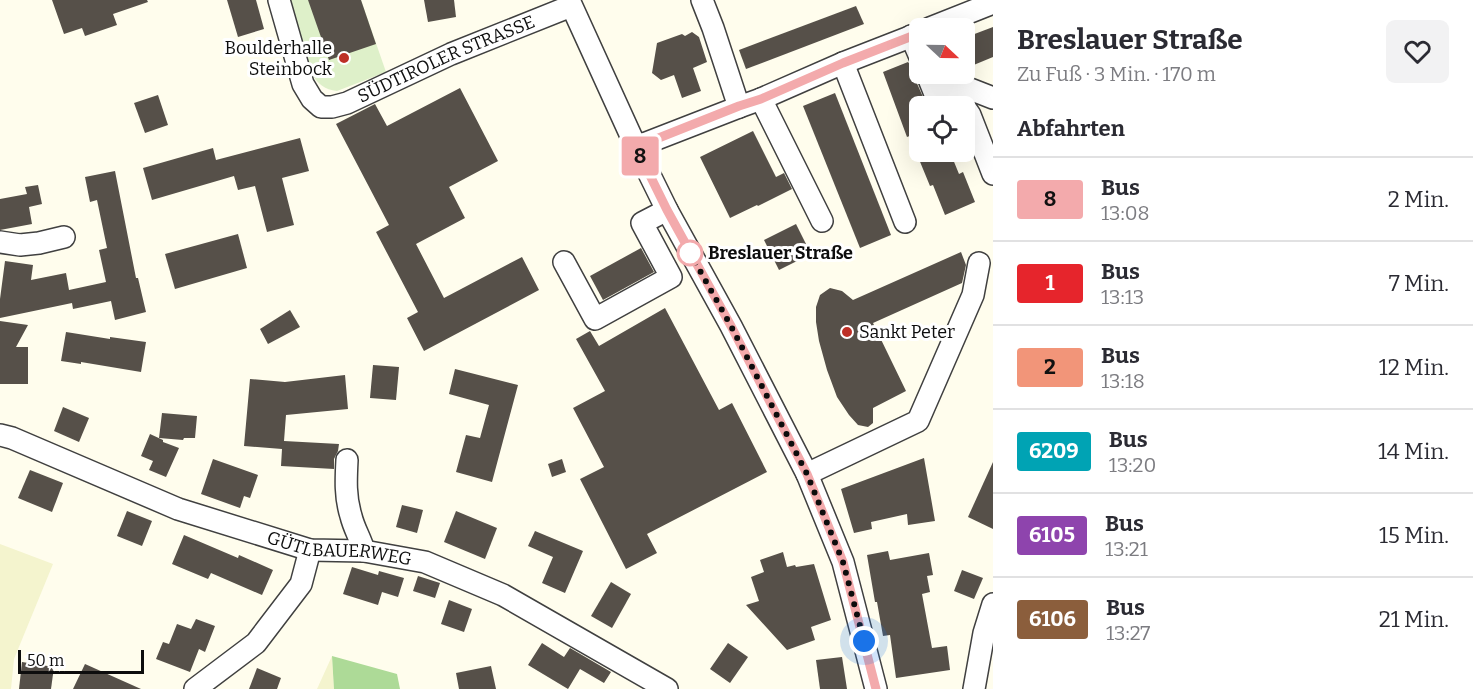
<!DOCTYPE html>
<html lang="de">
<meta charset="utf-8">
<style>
body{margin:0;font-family:Bitter,serif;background:#f2f2f3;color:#2b2b33;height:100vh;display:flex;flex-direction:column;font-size:22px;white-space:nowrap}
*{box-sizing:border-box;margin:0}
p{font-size:20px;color:#7c7c81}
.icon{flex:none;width:33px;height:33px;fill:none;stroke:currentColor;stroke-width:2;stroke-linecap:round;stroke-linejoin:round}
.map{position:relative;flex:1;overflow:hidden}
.sheet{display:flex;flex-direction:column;background:#fff;width:480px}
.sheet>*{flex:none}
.badge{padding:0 12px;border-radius:4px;font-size:21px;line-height:39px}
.needle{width:39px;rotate:112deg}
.tools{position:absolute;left:909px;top:18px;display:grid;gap:12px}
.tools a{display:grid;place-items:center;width:66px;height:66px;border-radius:9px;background:#fff;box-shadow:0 6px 24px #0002;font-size:30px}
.scale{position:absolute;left:18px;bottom:15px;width:126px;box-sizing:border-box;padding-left:6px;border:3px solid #0d0d0d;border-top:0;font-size:16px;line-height:21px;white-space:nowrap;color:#0d0d0d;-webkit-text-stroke:4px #fff;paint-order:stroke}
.you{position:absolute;width:30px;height:30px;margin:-15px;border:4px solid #fff;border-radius:50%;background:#1a73e8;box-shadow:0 0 0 9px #1a73e833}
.map>.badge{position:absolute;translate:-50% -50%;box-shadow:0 0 0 3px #fff}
h2{padding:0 24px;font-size:22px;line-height:54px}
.round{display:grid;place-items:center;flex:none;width:63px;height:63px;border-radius:9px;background:#f2f2f3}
.headline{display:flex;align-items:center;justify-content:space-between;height:102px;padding:0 24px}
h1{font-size:28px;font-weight:700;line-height:45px}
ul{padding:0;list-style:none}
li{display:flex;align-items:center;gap:18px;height:84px;padding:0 24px;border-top:2px solid #e1e1e2}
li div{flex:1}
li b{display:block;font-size:22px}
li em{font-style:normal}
li .badge{min-width:66px;font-weight:700;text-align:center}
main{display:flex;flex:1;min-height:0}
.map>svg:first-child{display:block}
</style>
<main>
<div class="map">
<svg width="993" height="689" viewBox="0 0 993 689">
<rect width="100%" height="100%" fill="#fffded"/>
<g fill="#f4f4ce">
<polygon points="0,544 53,564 14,659 11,689 0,689"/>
<polygon points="332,656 334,689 317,689"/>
</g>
<polygon fill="#adda97" points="332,656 397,674 400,689 334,689"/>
<path fill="#def0c9" d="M287,0H361L386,72L337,91C325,90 316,83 311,72Z"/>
<g fill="#565049">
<polygon points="52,0 147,0 148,2 113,14 117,25 85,36 82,28 64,34"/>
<polygon points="227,0 256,0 264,29 238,37"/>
<polygon points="308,0 361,0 376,44 329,60"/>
<polygon points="424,0 454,0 456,17 428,22"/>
<polygon points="856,6 864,24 746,69 739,50"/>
<polygon points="993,27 993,57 964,69 964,38"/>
<polygon points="692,32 699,37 707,62 693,68 701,91 682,98 674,75 661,80 652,73 657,43 682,34 685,36"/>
<polygon points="908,62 912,67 916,69 914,73 915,79 927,106 920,106 920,132 907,137 883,72"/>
<polygon points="460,88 498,161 449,187 465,218 416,244 444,298 522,257 539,290 424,351 407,318 418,312 376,232 389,225 336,124 375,104 387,126"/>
<polygon points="835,93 891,235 860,248 803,106"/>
<polygon points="158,95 168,125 145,133 134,103"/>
<polygon points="753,131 776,177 784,173 792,189 758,206 757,205 730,218 700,157"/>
<polygon points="300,138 309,171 282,178 294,225 267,232 255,186 238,190 234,176 152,200 143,168 213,148 216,160"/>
<polygon points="916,152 950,152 959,174 963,172 975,202 945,215 933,185 930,186"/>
<polygon points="115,171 136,278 138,278 146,312 115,320 111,301 73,309 72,303 0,318 0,299 5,261 33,265 31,280 66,273 69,290 106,282 99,250 107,248 97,200 90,202 85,177"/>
<polygon points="38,185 42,204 29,207 32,224 0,230 0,199 27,194 25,187"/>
<polygon points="796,224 811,254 779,270 764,240"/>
<polygon points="238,234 247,268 175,289 165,254"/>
<polygon points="641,248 654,272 603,300 590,276"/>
<polygon points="961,252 966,265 962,283 873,323 906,391 873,408 873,423 868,427 858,425 849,415 837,397 827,370 819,341 816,322 816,307 820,295 830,288 842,291 853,300"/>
<polygon points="665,308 719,410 732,403 767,472 647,534 657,553 626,569 580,479 604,467 573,408 605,391 576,339 590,331 599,346"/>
<polygon points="290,310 300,327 268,344 260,329"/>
<polygon points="0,321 28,325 16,347 28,347 28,384 0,384"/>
<polygon points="66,332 110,339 110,337 146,342 141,372 81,362 81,364 61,361"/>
<polygon points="373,365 399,367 396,400 370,398"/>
<polygon points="455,369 518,385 492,482 456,472 466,435 480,438 489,405 449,394"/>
<polygon points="345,375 348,409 286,415 284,441 339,444 338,451 334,459 334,469 281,466 282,449 244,446 250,379 285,382"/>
<polygon points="63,407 89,418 79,442 54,431"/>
<polygon points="162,413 197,416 195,438 184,438 183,440 159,438"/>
<polygon points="150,434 163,440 163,442 179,448 166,477 149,470 153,461 141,456"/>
<polygon points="924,458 935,521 908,525 907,514 871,522 872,529 854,533 841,489"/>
<polygon points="213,459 258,475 250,498 244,496 240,508 201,494"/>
<polygon points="562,459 566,472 552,477 548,464"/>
<polygon points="993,462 993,529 968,517"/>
<polygon points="30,470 63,483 52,512 18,498"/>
<polygon points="402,505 423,510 417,533 396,527"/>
<polygon points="127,511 152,521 142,546 117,536"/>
<polygon points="456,511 497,528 485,559 444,542"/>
<polygon points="535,531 583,551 565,593 542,583 553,557 528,546"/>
<polygon points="184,535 238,558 239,555 273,570 262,595 211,573 208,579 172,564"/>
<polygon points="888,551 890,560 929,553 933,575 927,576 930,592 922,594 932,648 947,646 950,670 896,678 890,635 883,636 877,602 875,602 867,555"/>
<polygon points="783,552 787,567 795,565 796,567 814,564 831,620 811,627 815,640 787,650 746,605 759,601 751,577 764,572 760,560"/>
<polygon points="352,567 378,575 379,571 404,578 398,597 382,592 378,605 343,594"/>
<polygon points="962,570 983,578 974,599 954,591"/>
<polygon points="418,576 440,583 435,598 413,591"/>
<polygon points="611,582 631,594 612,628 591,616"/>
<polygon points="449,600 472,609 464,632 441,624"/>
<polygon points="196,619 215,626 205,652 199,649 190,672 156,659 163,642 169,644 177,624 191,629"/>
<polygon points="542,643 564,657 570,648 611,672 604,683 580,669 568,689 528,665"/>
<polygon points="728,643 748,657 730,683 710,669"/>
<polygon points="842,657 847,689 820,689 816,660"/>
<polygon points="22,662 54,667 51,689 19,689"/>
<polygon points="85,664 141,689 73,689"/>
<polygon points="491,666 496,689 459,689 456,673"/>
<polygon points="257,668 281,678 277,689 249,689"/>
</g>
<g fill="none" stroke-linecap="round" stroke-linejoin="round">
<g stroke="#404040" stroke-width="24">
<g id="minor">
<path id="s1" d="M279,0L303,84L312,99L321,107H332L347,103L451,54L571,6"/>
<polyline points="569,0 636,147 667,210 731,326 807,474 843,562 876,689"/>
<polyline points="702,0 713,28 739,107"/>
<polyline points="930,28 993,3"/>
<polyline points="911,36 920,57"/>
<polyline points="843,63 905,222"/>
<polyline points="927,74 937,99"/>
<polyline points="942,74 970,115 993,174"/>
<polyline points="947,80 993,98"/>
<polyline points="761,99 822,221"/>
<polyline points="636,147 739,107 761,99 843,63 920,33"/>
<polyline points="0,242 20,245 39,243 64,237"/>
<polyline points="564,262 595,319 671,277 642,223 667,210"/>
<path id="s2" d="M0,435L12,438L178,509L310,550L364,551L425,562L503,595L667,689"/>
<path d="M347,460C346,479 345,497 351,516C354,529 361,539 364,551"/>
<polyline points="807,474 918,421 973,295 979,263"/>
<polyline points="195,689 256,643 301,584 310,550"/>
<polyline points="974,689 984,633 993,604"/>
</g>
</g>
<use href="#minor" stroke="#fff" stroke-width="21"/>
</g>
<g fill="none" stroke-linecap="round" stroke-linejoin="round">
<g stroke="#fff" stroke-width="14">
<polyline id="line" points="876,689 843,562 807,474 731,326 667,210 636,147 739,106 761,99 843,63 920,33"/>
</g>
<use href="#line" stroke="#f3aaac" stroke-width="9"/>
<polyline stroke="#0d0d0d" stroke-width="6" stroke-dasharray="0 10.8" points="690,253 731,326 807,474 843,562 864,641"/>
</g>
<g fill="#bd2f26" stroke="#fff" stroke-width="2">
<circle cx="344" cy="58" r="6"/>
<circle cx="847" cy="332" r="6"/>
</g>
<circle fill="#fff" stroke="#f3aaac" stroke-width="3" cx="690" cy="253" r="12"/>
<g text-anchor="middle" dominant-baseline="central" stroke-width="6" stroke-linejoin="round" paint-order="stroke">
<g font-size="18" fill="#0d0d0d" stroke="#fff" text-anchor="end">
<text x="332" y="48">Boulderhalle<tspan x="332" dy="21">Steinbock</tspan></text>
<text x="859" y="332" text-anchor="start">Sankt Peter</text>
</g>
<g font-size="18" fill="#0d0d0d" stroke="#fff">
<text stroke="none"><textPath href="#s1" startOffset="252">SÜDTIROLER STRASSE</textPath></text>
<text stroke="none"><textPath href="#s2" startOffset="360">GÜTLBAUERWEG</textPath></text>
</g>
<g font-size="18" font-weight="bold" fill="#0d0d0d" stroke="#fff" text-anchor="start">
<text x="708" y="253">Breslauer Straße</text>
</g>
</g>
</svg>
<div class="tools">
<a><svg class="needle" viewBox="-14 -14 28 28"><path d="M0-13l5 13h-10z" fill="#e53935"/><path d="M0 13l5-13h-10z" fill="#7c7c81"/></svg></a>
<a><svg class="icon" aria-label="locate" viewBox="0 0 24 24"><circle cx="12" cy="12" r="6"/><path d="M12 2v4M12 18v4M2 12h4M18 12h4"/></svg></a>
</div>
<div class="scale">50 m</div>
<div class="you" style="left:864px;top:641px"></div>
<b class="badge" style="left:640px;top:156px;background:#f3aaac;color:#111">8</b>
</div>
<section class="sheet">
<div class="headline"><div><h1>Breslauer Straße</h1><p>Zu Fuß · 3 Min. · 170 m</p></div><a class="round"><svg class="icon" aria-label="heart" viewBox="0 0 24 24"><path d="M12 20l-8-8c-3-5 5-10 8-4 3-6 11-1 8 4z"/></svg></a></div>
<h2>Abfahrten</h2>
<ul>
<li><span class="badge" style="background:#f3aaac;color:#111">8</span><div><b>Bus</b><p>13:08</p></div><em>2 Min.</em></li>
<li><span class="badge" style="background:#e6252c;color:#fff">1</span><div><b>Bus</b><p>13:13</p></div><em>7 Min.</em></li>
<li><span class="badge" style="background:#f29579;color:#111">2</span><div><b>Bus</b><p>13:18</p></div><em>12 Min.</em></li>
<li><span class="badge" style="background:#00a3b4;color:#fff">6209</span><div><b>Bus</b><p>13:20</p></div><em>14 Min.</em></li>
<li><span class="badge" style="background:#8e44ad;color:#fff">6105</span><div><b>Bus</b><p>13:21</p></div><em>15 Min.</em></li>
<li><span class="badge" style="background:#8b5e3c;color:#fff">6106</span><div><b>Bus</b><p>13:27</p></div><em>21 Min.</em></li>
</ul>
</section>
</main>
